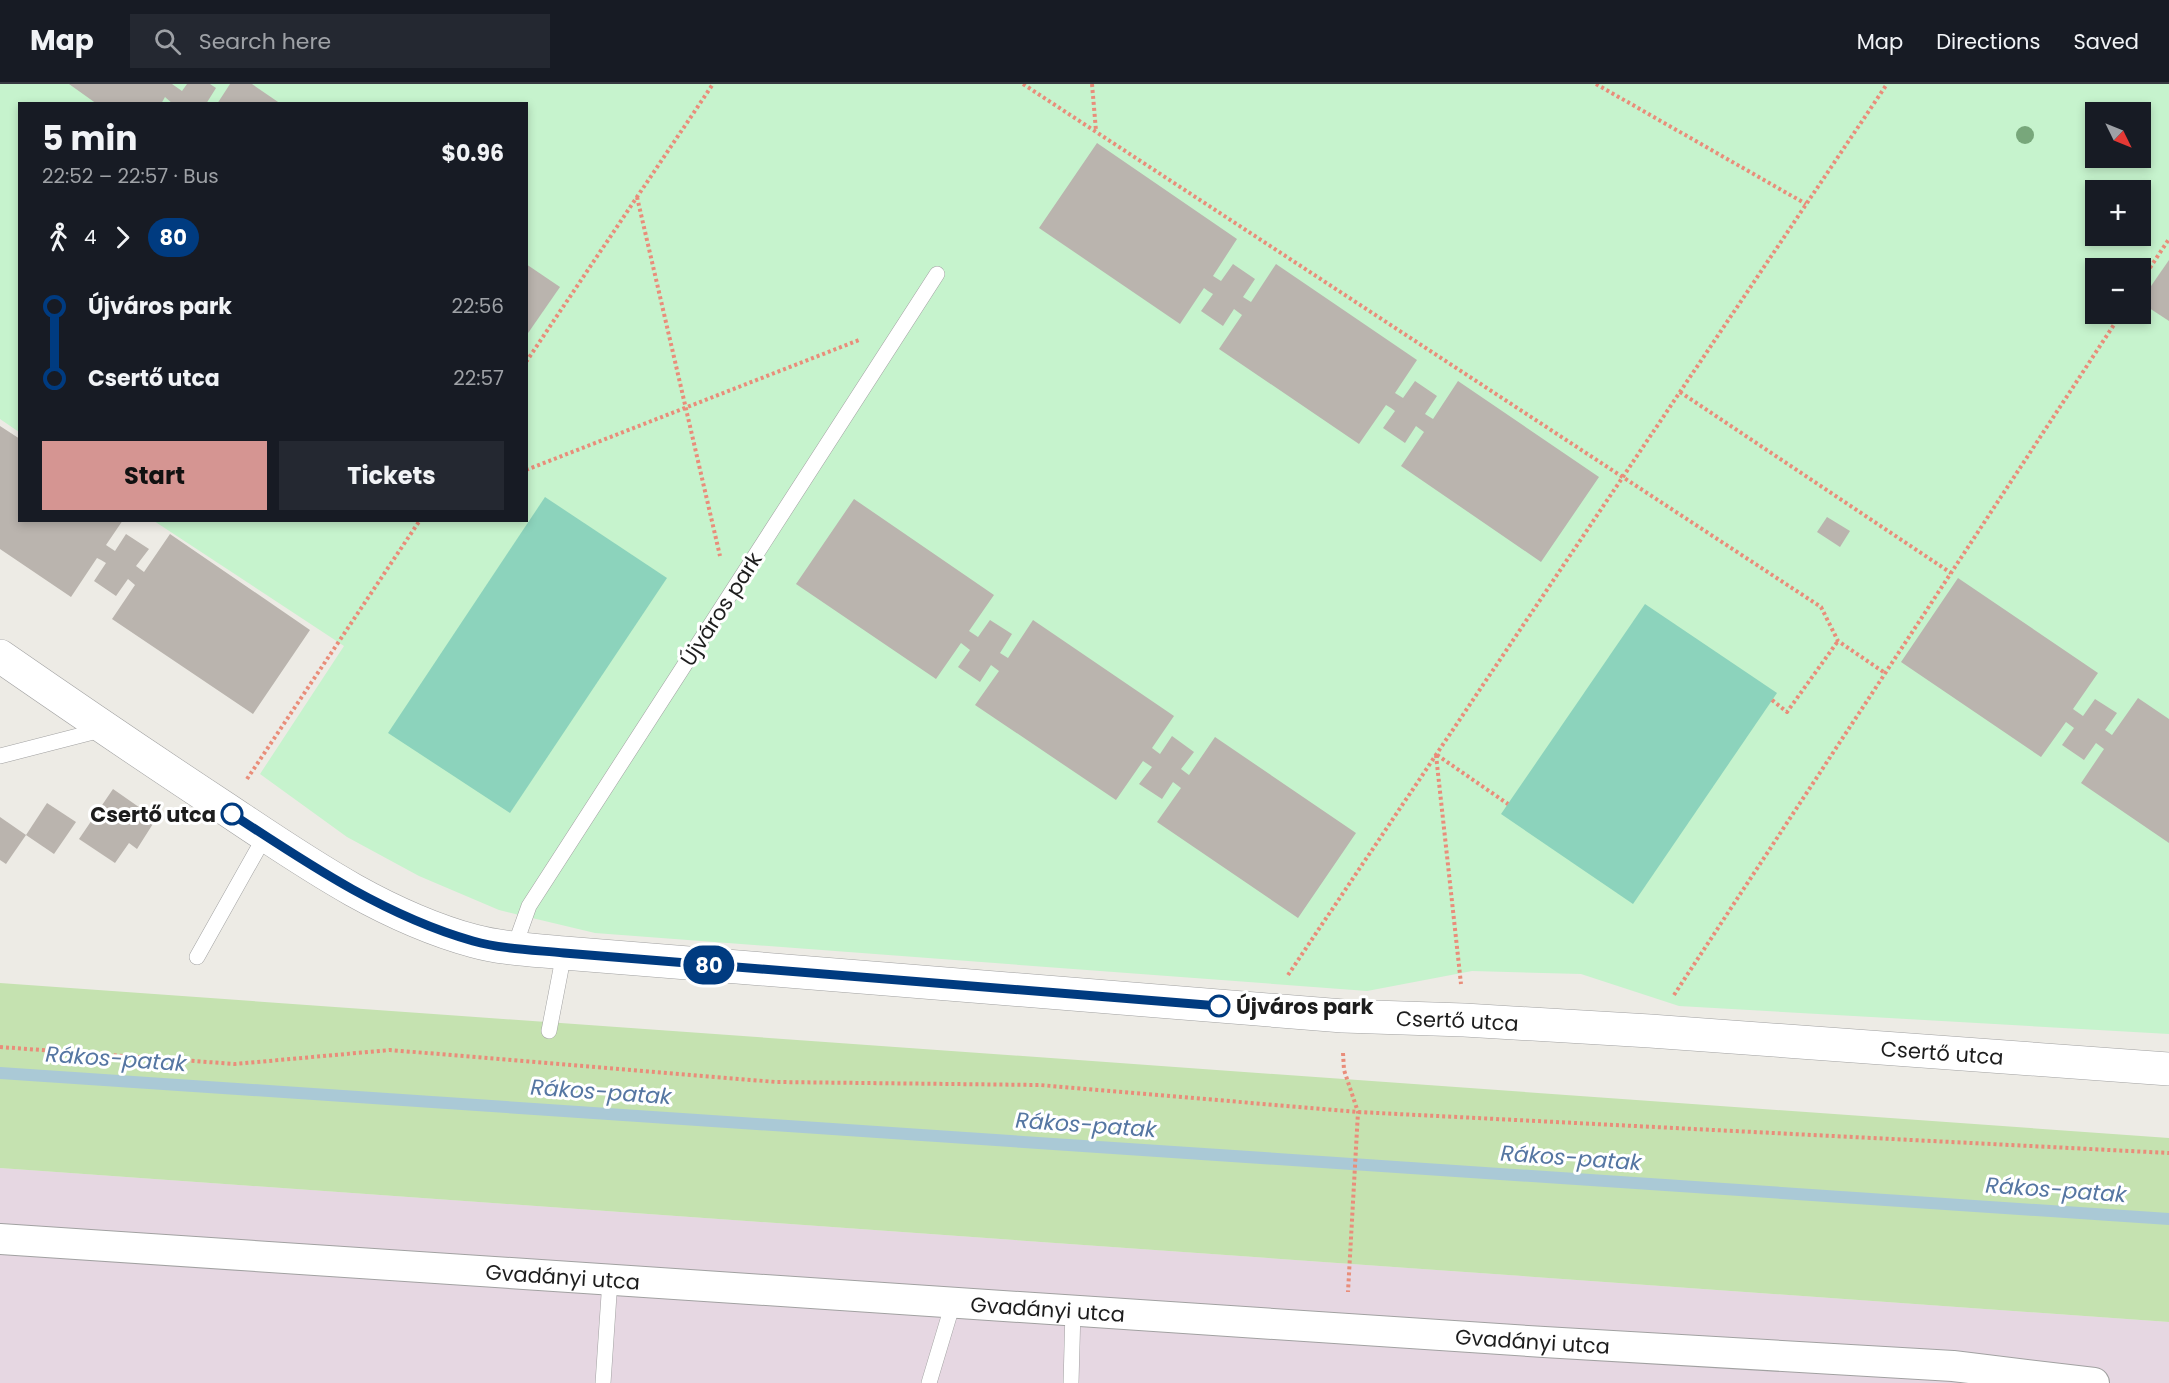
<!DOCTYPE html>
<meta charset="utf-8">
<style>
body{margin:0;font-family:Poppins,sans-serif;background:#242831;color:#f1f3f6;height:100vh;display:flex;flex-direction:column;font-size:22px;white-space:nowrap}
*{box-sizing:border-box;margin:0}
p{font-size:20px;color:#9ea1a6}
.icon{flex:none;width:33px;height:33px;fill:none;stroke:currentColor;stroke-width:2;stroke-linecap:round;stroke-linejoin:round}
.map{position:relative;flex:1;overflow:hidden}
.side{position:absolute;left:18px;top:18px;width:510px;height:420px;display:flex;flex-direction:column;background:#171b24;border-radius:0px;box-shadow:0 3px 9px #0003}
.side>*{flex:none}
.badge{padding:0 12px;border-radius:20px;font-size:21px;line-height:39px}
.needle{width:39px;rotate:133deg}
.fabs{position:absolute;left:2085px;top:18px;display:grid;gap:12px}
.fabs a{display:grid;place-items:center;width:66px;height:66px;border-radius:0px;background:#171b24;box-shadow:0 3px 9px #0003;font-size:30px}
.map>.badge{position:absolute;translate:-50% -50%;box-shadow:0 0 0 3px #fff}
.legs{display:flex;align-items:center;gap:9px;height:66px;padding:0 24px;font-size:20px}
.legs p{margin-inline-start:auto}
.summary{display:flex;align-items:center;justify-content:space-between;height:102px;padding:0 24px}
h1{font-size:33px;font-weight:700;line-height:45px}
.cta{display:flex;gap:12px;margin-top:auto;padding:12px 24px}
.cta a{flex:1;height:69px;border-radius:0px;background:#d59592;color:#111;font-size:24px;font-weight:700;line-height:69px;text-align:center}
.cta a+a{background:#242831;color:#f1f3f6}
ul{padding:0 24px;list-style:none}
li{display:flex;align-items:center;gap:21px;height:72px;font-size:22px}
li i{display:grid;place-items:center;width:9px;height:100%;margin:0 8px;background:currentColor}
li i::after{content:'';width:15px;height:15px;margin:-8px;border:4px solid;border-radius:50%;background:#171b24}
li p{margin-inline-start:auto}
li:first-child i{background:linear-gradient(#0000 50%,currentColor 0)}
li:last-child i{background:linear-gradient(currentColor 50%,#0000 0)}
header{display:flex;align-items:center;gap:36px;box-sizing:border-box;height:84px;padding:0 30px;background:#171b24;border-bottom:2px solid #363941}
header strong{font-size:28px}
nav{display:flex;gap:33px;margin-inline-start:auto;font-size:21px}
.search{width:420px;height:54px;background:#242831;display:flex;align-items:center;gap:15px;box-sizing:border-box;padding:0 21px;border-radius:0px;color:#9ea1a6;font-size:22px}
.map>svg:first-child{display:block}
</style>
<header>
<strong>Map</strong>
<div class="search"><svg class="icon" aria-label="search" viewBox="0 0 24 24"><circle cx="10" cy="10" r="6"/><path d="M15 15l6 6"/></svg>Search here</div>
<nav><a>Map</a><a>Directions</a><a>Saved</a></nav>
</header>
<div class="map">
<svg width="2169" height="1299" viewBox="0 0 2169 1299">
<rect width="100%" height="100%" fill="#edebe5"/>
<polygon fill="#e6d7e2" points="0,1084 2169,1238 2169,1299 0,1299"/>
<polygon fill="#c5e2b0" points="0,899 2169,1054 2169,1238 0,1084"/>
<path fill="#c6f3cd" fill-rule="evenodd" d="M0,0H2169V950L1679,922L1581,890L1472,887L1367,907L595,849L499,826L419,792L347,753L260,690L344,562L154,437L526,436V20H20L19,348L0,335ZM2096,28H2140V74H2096ZM2096,106H2140V152H2096ZM2096,184H2140V230H2096Z"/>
<g fill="#8cd3bc">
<polygon points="545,413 667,494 510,729 388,649"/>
<polygon points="1645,520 1777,609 1633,820 1501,730"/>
</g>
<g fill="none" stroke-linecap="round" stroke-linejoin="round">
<polyline stroke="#aac9d6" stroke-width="12" points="0,989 2169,1135"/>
</g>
<g fill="#bab4ae">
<polygon points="69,0 172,0 182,7 187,0 210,0 216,4 206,20 173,20 165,13 161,20 97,20"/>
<polygon points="230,0 252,0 281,20 217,20"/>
<polygon points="1097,59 1237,155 1213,192 1221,197 1233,180 1255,195 1243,213 1251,218 1276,180 1417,276 1395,309 1403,314 1415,297 1437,312 1425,330 1433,335 1458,297 1599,393 1541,478 1401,382 1424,348 1416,342 1405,359 1383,344 1395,327 1391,324 1386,321 1359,360 1219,265 1242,231 1234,225 1223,242 1201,227 1213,210 1208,207 1204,204 1180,240 1039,144"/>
<polygon points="2169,176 2169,237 2140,218"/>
<polygon points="526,180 560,203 526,252"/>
<polygon points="0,342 20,355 20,436 123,436 106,461 115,467 126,450 149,465 136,482 144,488 170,450 310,546 253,630 112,535 135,501 128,495 116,512 94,497 106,479 101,476 97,474 71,513 0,465"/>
<polygon points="854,415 994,511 969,547 978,553 990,536 1012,550 1000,569 1008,574 1033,536 1174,632 1152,664 1160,670 1172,652 1194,668 1181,685 1189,691 1215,653 1356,749 1298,834 1157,738 1181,704 1173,698 1162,715 1139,700 1152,683 1143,677 1116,716 975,621 999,587 991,581 980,598 958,583 970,566 961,559 936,595 796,500"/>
<polygon points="1827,433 1850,447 1840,463 1817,448"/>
<polygon points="1958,494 2098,589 2073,625 2083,632 2095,615 2117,629 2105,646 2112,651 2138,614 2169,635 2169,759 2081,699 2104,665 2096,659 2084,676 2062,661 2074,644 2066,638 2041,673 1901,578"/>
<polygon points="113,705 156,735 137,765 129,759 115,779 79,755"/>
<polygon points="47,719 76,738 54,770 26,751"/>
<polygon points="0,733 26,751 6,780 0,776"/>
</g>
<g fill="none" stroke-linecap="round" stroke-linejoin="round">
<g stroke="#a1a1a1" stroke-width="16">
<g id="service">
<polyline points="0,672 105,645"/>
<polyline points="514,864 529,822 937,190"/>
<polyline points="197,873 265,752"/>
<polyline points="549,947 564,869"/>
<polyline points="603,1299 610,1196"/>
<polyline points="929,1299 953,1219"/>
<polyline points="1071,1299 1073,1226"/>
</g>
</g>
<g stroke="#a1a1a1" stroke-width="32">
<g id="minor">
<path id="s1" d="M0,1155L1544,1258L1953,1282L2094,1299"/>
</g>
</g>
<g stroke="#a1a1a1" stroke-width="34">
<g id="tertiary">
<path id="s2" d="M0,572C75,624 150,675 226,725C304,777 382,832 474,857C503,865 534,866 564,869L1343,932L1464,936L1650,947L2169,985"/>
</g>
</g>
<g stroke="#e98d7a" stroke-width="4" stroke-dasharray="3 3" stroke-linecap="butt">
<polyline points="1023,0 1821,523 1838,557 1885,589"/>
<polyline points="1092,0 1096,47"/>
<polyline points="1596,0 1806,120"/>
<polyline points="637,113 720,472"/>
<polyline points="2140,199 2169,155"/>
<polyline points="526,278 713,0"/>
<polyline points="1680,308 1951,489"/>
<polyline points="526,386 859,256"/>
<polyline points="1772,616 1787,628 1838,557"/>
<polyline points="1436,671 1461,900"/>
<polyline points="1437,671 1508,720"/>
<polyline points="247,695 420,436"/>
<polyline points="1288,891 1887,0"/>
<polyline points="1674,911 2121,230"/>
<polyline points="0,963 235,980 390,966 776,998 1040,1001 1358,1028 2169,1069"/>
<polyline points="1343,969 1344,986 1358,1028 1348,1208"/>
</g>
<use href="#service" stroke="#fff" stroke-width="15"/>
<use href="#minor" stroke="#fff" stroke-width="30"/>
<use href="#tertiary" stroke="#fff" stroke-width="33"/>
</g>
<circle fill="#78a77b" cx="2025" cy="51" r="9"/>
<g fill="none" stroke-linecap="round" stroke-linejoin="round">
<g stroke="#fff" stroke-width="14">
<path id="line-1" d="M232,730C308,780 385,832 473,857C502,865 534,866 564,869L1219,922"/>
</g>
<use href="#line-1" stroke="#003b80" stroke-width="9"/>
</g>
<g fill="#fff" stroke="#003b80" stroke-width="3">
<circle cx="232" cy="730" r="10"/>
<circle cx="1219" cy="922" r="10"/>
</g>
<g text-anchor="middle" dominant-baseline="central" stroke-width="6" stroke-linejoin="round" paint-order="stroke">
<g font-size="21" fill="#1d1d1d" stroke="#fff">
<text transform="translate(721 525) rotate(-57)">Újváros park</text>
<text stroke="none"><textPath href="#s2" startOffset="1542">Csertő utca</textPath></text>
<text stroke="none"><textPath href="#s2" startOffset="2028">Csertő utca</textPath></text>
<text stroke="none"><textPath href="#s1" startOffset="564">Gvadányi utca</textPath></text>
<text stroke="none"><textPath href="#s1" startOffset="1050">Gvadányi utca</textPath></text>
<text stroke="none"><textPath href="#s1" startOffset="1536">Gvadányi utca</textPath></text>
</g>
<g font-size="21" font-weight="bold" fill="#1d1d1d" stroke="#fff" text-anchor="end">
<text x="216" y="730">Csertő utca</text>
<text x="1236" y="922" text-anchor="start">Újváros park</text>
</g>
<g font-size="22" font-style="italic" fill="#5576a2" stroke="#fff">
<text transform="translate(116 975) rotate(4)">Rákos-patak</text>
<text transform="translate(601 1008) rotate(4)">Rákos-patak</text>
<text transform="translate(1086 1041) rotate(4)">Rákos-patak</text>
<text transform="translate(1571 1074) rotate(4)">Rákos-patak</text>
<text transform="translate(2056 1106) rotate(4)">Rákos-patak</text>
</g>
</g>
</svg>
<div class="fabs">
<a><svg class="needle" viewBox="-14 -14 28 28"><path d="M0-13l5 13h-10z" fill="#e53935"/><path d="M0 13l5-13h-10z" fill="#9ea1a6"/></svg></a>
<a>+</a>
<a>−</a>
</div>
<b class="badge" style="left:709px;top:881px;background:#003b80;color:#fff">80</b>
<section class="side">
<div class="summary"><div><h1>5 min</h1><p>22:52 – 22:57 · Bus</p></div><b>$0.96</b></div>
<div class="legs"><svg class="icon" aria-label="walk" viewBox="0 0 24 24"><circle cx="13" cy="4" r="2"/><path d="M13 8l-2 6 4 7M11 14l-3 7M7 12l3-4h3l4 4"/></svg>4<svg class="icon" aria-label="forward" viewBox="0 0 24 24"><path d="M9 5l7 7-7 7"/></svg><b class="badge" style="background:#003b80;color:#fff">80</b></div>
<ul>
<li><i style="color:#003b80"></i><b>Újváros park</b><p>22:56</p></li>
<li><i style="color:#003b80"></i><b>Csertő utca</b><p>22:57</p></li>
</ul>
<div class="cta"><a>Start</a><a>Tickets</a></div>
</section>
</div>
